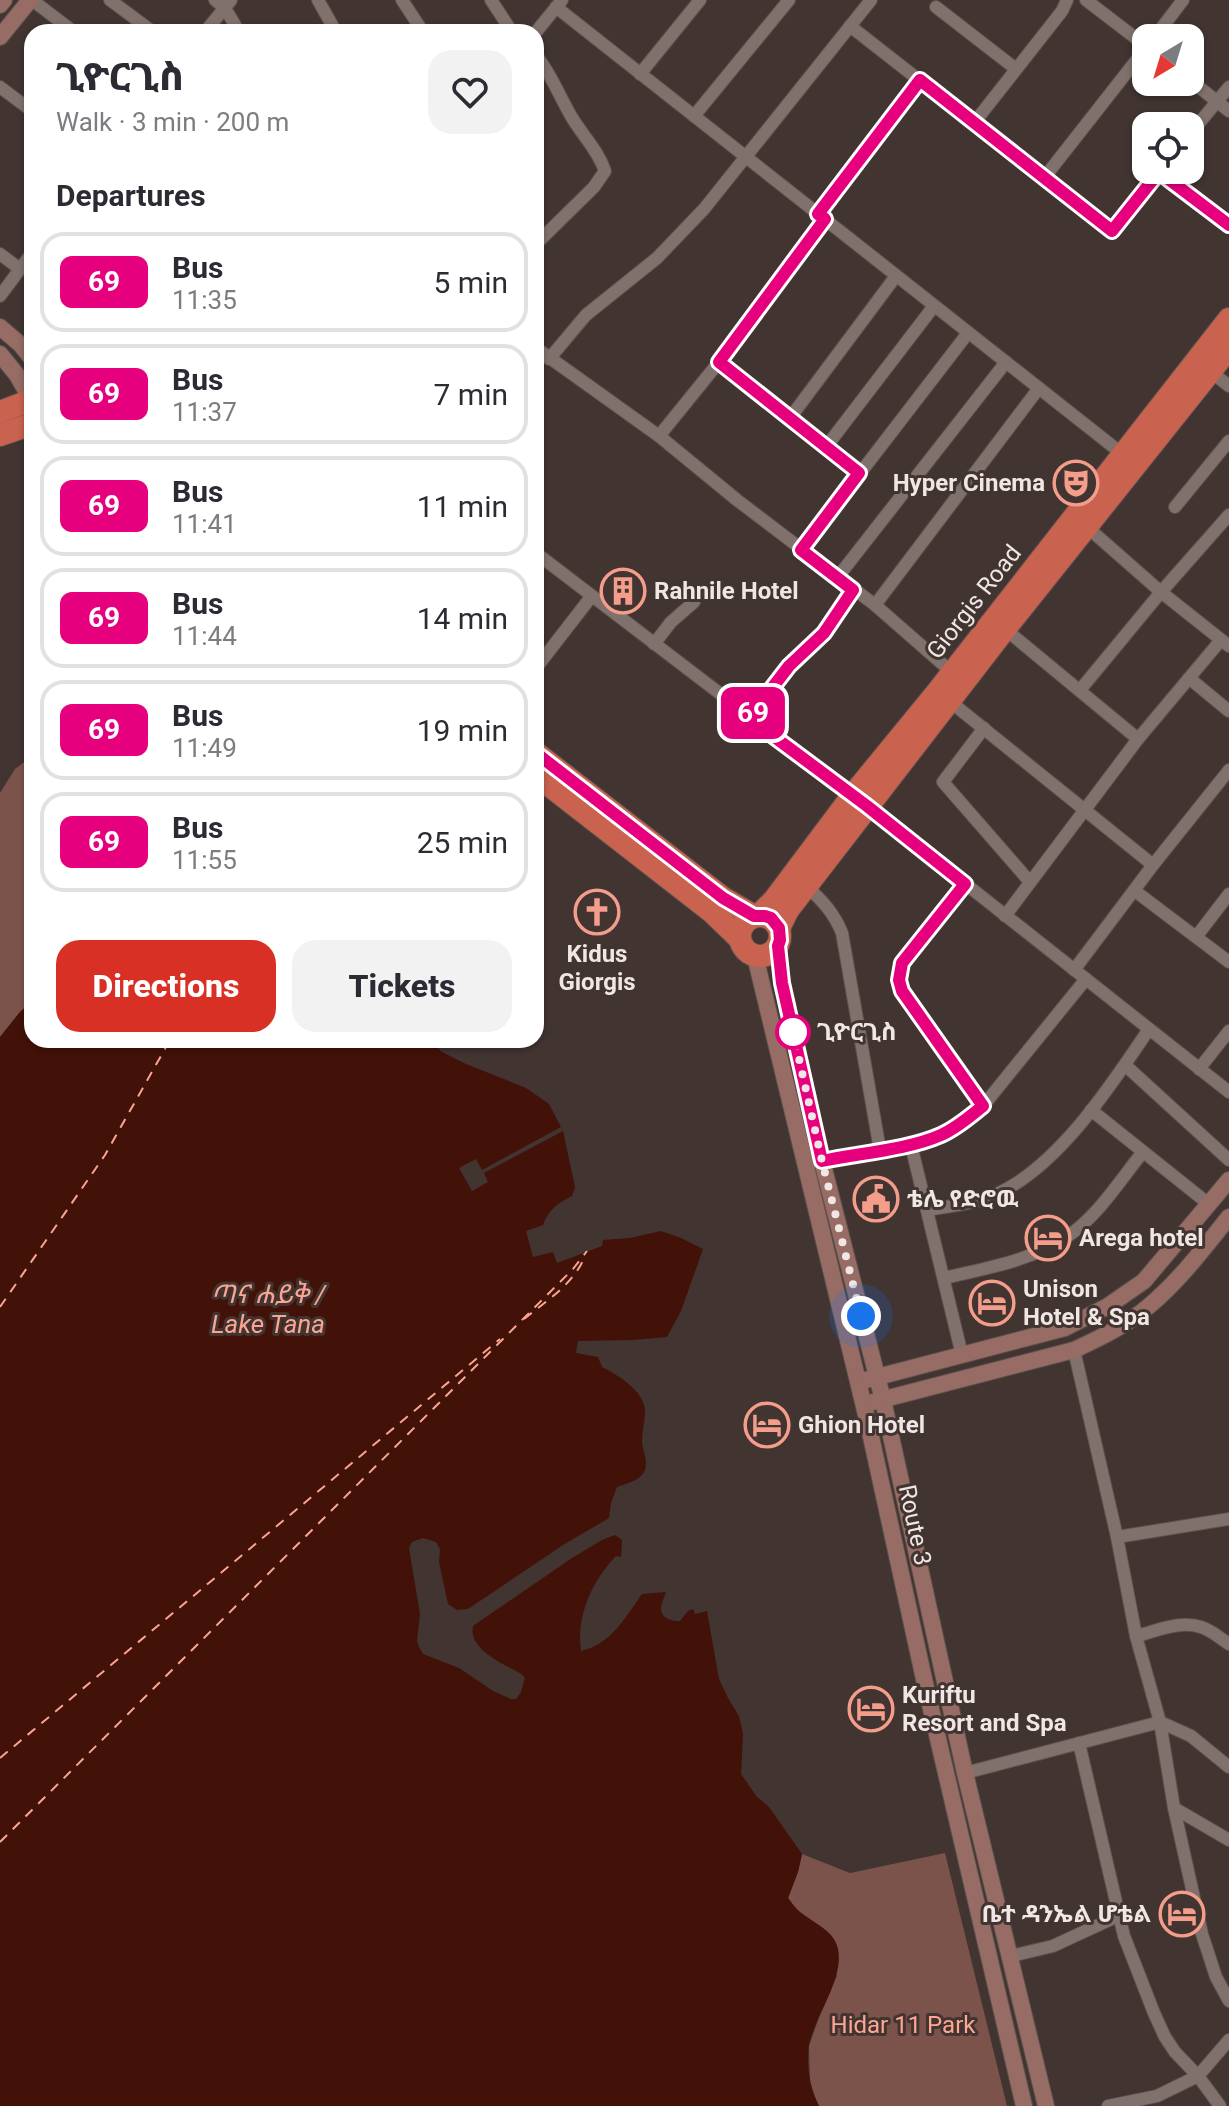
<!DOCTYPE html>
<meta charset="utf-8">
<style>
body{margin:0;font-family:Roboto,"Noto Sans Ethiopic",sans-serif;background:#f2f2f3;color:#2b2b33;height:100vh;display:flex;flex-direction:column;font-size:30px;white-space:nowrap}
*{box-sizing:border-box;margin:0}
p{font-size:26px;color:#7c7c81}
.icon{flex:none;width:44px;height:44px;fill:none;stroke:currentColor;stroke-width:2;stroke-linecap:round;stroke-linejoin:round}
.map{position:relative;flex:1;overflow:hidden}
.sheet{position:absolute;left:24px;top:24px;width:520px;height:1024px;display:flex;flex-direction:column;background:#fff;border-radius:24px;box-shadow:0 2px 6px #0004}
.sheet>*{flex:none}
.badge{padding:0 16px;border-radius:12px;font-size:28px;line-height:52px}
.needle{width:52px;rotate:218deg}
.controls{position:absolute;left:1132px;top:24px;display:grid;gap:16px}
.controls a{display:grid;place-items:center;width:72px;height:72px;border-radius:16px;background:#fff;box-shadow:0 2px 6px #0004;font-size:40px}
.you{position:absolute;width:40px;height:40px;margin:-20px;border:6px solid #fff;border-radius:50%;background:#1a73e8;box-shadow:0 0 0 12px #1a73e833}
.map>.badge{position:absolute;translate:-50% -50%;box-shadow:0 0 0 4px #fff}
h2{padding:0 32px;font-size:30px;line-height:72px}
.round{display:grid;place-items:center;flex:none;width:84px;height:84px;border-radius:24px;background:#f2f2f3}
.overview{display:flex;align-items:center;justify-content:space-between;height:136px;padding:0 32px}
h1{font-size:38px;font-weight:800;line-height:60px}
.button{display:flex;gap:16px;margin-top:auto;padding:16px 32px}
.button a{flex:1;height:92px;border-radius:24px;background:#d93025;color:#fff;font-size:32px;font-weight:800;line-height:92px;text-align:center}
.button a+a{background:#f2f2f3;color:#2b2b33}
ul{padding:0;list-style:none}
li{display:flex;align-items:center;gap:24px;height:100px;margin:0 16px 12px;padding:0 16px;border:4px solid #e1e1e2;border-radius:24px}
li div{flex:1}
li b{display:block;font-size:30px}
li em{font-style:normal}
li .badge{min-width:88px;font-weight:700;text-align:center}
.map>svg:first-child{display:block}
</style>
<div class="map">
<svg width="1229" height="2106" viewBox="0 0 1229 2106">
<rect width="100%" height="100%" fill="#413431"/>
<g fill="#7c534b">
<polygon points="32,756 32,1001 20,1012 0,1037 0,793 15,769"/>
<polygon points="945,1853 1007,2106 819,2106 810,2087 809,2046 824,2003 837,1976 816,1924 797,1910 788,1898 798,1872 802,1854 850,1873"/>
</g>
<path fill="#421108" d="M32,1001V1040H326C339,1044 353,1045 366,1040H430L442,1052L466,1064L526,1088L549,1104L563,1131L575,1187L572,1196C558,1203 548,1210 543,1225L526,1231L533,1257L553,1252L557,1263L602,1246L603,1240L630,1238L661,1231L681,1238L703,1249L681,1311L667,1337L633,1340L578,1341L576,1353L598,1357L602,1367C618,1375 644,1391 645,1410C645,1421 642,1431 642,1442C643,1451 649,1464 644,1472C639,1481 625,1484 617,1487L611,1503L609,1518L563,1545L468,1609L457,1610L448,1604L439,1562L440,1549L436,1542L423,1538L412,1542L409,1548L420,1614L417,1641L419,1647L423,1654L459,1668L493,1691L511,1699H516L521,1692L525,1678L521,1674C505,1664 468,1650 473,1626L572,1558L602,1540L615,1535L622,1540L621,1557L616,1556C592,1581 576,1616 581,1651C610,1645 626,1617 642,1594L666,1592C665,1596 663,1599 662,1603C657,1616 670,1622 680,1621L688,1611L693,1609L695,1614L707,1611L719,1679L728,1698L739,1716L743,1734L741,1774L757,1797L769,1807L802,1854L798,1872L788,1898C792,1903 795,1908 800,1912C810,1920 827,1928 834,1939C852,1969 815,2014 809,2045C806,2066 810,2088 819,2106H0V1037L20,1012Z"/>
<polygon fill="#413431" points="561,1127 563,1131 484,1173 488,1182 472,1191 459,1168 476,1159 482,1170"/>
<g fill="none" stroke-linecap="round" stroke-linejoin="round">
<g stroke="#fca492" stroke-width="2" stroke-dasharray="10 8" stroke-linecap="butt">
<polyline points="0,1307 105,1155 166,1047 166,1040"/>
<path d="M524,1319C546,1301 574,1284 585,1256"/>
<polyline points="0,1758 500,1339"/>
<polyline points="0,1842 573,1269 587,1251"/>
</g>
<g stroke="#5c514e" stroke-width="14">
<g id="street">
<polyline points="32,0 74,32"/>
<polyline points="110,0 153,32"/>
<polyline points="215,0 225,8 239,32"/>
<polyline points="318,0 336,32"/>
<polyline points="402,0 423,32"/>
<polyline points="491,0 512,32"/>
<polyline points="1086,0 1146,46"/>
<polyline points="556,7 1125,456"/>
<polyline points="936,7 1016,69"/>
<polyline points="850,26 1112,231 1161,170"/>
<polyline points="205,32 231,0"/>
<polyline points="536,32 562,0"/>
<polyline points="1154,38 1183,0"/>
<path d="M536,55C551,74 559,95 571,116C582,135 598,150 605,171L594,187L536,244"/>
<polyline points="640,74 700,0"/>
<polyline points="1190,80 1229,111"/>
<polyline points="0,87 32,111"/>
<polyline points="694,116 789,0"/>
<polyline points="974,123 1062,11 1067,0"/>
<polyline points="1190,134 1229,87"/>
<polyline points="1159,172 1229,225"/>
<polyline points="1044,178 1146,48"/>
<polyline points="818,214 920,80"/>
<polyline points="0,254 20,269"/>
<polyline points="0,296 32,253"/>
<polyline points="536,348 659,436 737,500 875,605 955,675"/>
<polyline points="549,359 586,315 657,258 704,209 871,0"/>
<polyline points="719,362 859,473"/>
<polyline points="1210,371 1229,386"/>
<polyline points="790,418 896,276"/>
<polyline points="659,436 719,362 825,219"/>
<polyline points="826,447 934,306"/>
<polyline points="1175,507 1229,441"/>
<polyline points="1087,527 1161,592 1229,646"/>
<polyline points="801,550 968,333"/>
<polyline points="536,553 867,806 1229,1092"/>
<polyline points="837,578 1006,362"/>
<polyline points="875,605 1039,388"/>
<polyline points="1005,629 1138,739"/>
<polyline points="654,644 671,622 694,602"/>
<polyline points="536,668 591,597"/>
<polyline points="1189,678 1229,711"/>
<polyline points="1080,690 1161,592 1229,515"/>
<polyline points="947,699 1153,865"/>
<polyline points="749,718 789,666 824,633 853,590"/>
<polyline points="984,728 943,782 1030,882"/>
<polyline points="965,884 902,963 899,980 902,991 983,1106"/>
<path d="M806,886C822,900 834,913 842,933L880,1150"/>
<polyline points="1135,891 1229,962"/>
<polyline points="1005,916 1138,739 1221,640"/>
<polyline points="1196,937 1229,894"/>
<polyline points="1074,970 1153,865 1229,770"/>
<polyline points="1125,1065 1229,1160"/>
<polyline points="1199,1069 1229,1031"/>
<polyline points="1091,1110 1210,1205"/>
<polyline points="911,1145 962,1355"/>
<polyline points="814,1162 911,1145 941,1135 961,1124 983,1106 1086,979"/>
<path d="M928,1210C949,1206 974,1204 994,1195C1057,1169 1112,1084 1149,1029"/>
<path d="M944,1278C987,1268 1031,1261 1068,1236C1098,1216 1120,1180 1143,1152"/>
<polyline points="1074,1350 1117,1537 1136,1636 1160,1722 1174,1808 1202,1934 1216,1977 1229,2001"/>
<polyline points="1117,1537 1229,1519"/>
<path d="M1136,1636C1157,1631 1180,1620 1201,1627C1211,1630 1220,1638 1229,1644"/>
<polyline points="1079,1743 1124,1936 1154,2013 1165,2037 1175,2052 1198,2076 1220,2106"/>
<polyline points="965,1773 1160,1722 1191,1736 1229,1767"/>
<polyline points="1174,1808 1229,1840"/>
<polyline points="1011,1956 1053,1946 1120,1915"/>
<polyline points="1108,2106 1157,2096 1198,2076 1229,2040"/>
</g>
</g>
<g stroke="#5c514e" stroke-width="18">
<g id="secondary">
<polyline points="0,5 4,0"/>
<polyline points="0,37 30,0"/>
<polyline points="0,327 21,345 32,359"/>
<polyline points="0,354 17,375 29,396"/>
<polyline points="778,946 782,983 822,1161 883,1400 965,1773 1046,2106"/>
<polyline points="755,956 868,1423 924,1679 1024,2106"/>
<polyline points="866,1380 1065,1328 1108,1306 1144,1281 1229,1180"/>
<path d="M873,1402L1074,1350C1100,1338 1127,1325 1149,1306C1180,1280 1204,1248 1229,1217"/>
</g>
</g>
<g stroke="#5c514e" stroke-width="24">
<g id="highway">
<polyline points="0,412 29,401"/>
<polyline points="0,435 32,424"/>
<polyline points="536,753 723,898 754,916"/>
<polyline points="536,775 712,912 740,939"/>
<polyline points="759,915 774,900 852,796 938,691 1229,319"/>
<circle cx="760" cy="936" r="20"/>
<polyline points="779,928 788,910 1005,629 1229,348"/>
</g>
</g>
<use href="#street" stroke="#80716d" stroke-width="12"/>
<use href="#secondary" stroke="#966c64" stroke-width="16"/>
<use href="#highway" stroke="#c9624e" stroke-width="22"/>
</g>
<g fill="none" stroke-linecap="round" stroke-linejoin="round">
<g stroke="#fff" stroke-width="18">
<path id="line" d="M536,753L723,898L754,916H765L771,918L779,928L780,940L778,946L782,983L822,1161C859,1153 907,1150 941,1135C957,1128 969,1117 983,1106L902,991L899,980L902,963L965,884L867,806L749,718L789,666L824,633L853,590L801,550L859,473L719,362L825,219L818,214L920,80L1112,231L1159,172L1229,225"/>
</g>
<use href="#line" stroke="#e6007e" stroke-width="12"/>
<polyline stroke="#f0e7e5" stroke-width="8" stroke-dasharray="0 14.4" points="793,1032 822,1161 861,1316"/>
</g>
<defs>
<g id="theatre-ring" transform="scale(2.3)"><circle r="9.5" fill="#413431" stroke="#f49d8b" stroke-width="1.5"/><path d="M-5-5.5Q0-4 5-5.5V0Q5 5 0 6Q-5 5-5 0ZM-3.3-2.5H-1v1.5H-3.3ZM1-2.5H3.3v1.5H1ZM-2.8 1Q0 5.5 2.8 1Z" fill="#f49d8b"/></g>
<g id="building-ring" transform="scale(2.3)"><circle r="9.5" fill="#413431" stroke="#f49d8b" stroke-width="1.5"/><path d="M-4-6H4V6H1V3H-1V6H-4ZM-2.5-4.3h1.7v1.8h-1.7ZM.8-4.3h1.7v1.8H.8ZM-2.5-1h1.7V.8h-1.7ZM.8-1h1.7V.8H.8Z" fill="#f49d8b"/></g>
<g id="church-ring" transform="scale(2.3)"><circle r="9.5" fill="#413431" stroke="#f49d8b" stroke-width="1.5"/><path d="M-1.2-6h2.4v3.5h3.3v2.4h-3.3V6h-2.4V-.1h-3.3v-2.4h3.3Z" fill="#f49d8b"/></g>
<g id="civic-ring" transform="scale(2.3)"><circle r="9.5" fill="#413431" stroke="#f49d8b" stroke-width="1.5"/><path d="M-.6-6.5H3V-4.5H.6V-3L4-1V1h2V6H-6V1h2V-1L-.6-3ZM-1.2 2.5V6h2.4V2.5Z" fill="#f49d8b"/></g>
<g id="hotel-ring" transform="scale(2.3)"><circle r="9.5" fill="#413431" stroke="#f49d8b" stroke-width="1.5"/><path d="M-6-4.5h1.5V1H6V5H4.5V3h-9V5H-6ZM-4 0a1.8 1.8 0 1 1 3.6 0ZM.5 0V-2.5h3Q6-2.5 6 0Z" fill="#f49d8b"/></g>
</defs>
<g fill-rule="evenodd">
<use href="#theatre-ring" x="1076" y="483"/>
<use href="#building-ring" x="623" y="591"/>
<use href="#church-ring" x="597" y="912"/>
<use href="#civic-ring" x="876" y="1199"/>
<use href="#hotel-ring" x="1048" y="1238"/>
<use href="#hotel-ring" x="992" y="1303"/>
<use href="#hotel-ring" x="767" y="1425"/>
<use href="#hotel-ring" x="871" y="1709"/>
<use href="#hotel-ring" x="1182" y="1914"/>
</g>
<circle fill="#fff" stroke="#e6007e" stroke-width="4" cx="793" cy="1032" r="16"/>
<g text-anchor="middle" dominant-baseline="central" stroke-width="6" stroke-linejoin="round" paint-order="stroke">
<g font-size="24" font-weight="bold" fill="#f0e7e5" stroke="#413431" text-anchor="start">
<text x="1045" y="483" text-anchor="end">Hyper Cinema</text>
<text x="654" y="591">Rahnile Hotel</text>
<text x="597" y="954" text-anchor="middle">Kidus<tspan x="597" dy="28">Giorgis</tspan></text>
<text x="907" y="1199">ቴሌ የድሮዉ</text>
<text x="1079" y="1238">Arega hotel</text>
<text x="1023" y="1289">Unison<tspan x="1023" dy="28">Hotel &amp; Spa</tspan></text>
<text x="798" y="1425">Ghion Hotel</text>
<text x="902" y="1695">Kuriftu<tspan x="902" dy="28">Resort and Spa</tspan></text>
<text x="1151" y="1914" text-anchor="end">ቤተ ዳንኤል ሆቴል</text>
</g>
<g font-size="24" fill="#f0e7e5" stroke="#413431">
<text transform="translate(974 602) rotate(-52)">Giorgis Road</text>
<text transform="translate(915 1525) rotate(78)">Route 3</text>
</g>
<g font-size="24" font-weight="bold" fill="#f0e7e5" stroke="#413431" text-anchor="start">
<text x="817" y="1032">ጊዮርጊስ</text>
</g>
<g font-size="24" fill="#fea693" stroke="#413431">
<text x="903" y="2025">Hidar 11 Park</text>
</g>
<g font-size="26" font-style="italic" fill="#fca492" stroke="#413431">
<text x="268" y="1294">ጣና ሐይቅ /<tspan x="268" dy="30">Lake Tana</tspan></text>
</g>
</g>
</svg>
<div class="controls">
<a><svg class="needle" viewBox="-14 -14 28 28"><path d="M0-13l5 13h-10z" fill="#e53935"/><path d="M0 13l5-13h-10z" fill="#7c7c81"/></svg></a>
<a><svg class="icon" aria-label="locate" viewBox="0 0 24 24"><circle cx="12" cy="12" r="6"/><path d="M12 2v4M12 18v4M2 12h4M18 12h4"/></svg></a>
</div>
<div class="you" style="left:861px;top:1316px"></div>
<b class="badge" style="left:753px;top:713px;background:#e6007e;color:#fff">69</b>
<section class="sheet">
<div class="overview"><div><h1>ጊዮርጊስ</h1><p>Walk · 3 min · 200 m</p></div><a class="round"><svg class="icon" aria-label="heart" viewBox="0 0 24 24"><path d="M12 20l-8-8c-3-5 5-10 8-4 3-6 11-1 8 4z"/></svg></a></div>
<h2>Departures</h2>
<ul>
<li><span class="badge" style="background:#e6007e;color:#fff">69</span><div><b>Bus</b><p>11:35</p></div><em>5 min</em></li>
<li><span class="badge" style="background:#e6007e;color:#fff">69</span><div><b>Bus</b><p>11:37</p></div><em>7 min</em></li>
<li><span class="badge" style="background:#e6007e;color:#fff">69</span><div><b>Bus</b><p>11:41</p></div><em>11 min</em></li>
<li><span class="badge" style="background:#e6007e;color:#fff">69</span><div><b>Bus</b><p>11:44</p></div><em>14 min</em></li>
<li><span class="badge" style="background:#e6007e;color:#fff">69</span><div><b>Bus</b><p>11:49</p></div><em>19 min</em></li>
<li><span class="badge" style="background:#e6007e;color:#fff">69</span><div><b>Bus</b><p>11:55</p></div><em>25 min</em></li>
</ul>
<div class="button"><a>Directions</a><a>Tickets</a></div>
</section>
</div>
